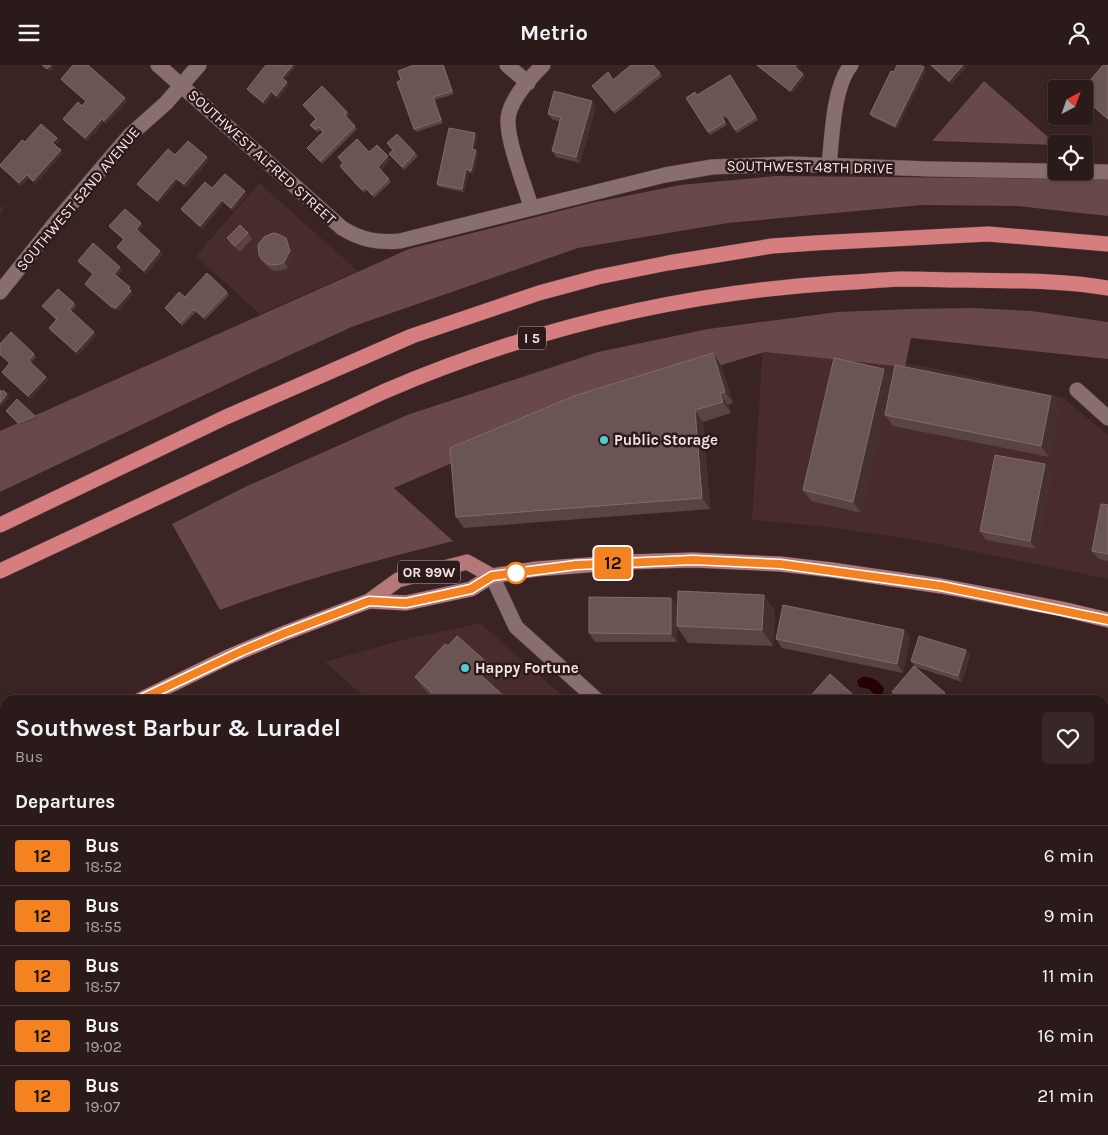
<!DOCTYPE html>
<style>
body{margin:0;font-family:Karla,sans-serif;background:#372727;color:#f1f3f6;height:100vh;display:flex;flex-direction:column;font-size:19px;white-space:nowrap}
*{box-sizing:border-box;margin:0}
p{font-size:16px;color:#a6a1a2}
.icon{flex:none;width:28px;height:28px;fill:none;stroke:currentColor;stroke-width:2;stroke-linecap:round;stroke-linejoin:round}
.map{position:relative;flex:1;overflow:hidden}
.sheet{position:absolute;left:0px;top:630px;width:1109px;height:440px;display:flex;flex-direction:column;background:#2b1a1a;border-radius:15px 15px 0 0;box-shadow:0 1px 4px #0004,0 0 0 1px #473839}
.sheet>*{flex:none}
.badge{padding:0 10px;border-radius:4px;font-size:18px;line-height:32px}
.needle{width:32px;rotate:41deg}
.tools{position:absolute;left:1048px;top:15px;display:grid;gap:10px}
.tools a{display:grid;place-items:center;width:45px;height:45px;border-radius:5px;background:#2b1a1a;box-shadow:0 1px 4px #0004,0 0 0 1px #473839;font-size:25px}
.map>.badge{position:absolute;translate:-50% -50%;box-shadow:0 0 0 2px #fff}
h2{padding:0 15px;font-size:19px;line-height:45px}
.round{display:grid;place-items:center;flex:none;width:52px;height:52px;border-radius:5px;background:#372727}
.overview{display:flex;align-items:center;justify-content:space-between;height:85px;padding:0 15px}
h1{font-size:24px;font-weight:700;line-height:38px}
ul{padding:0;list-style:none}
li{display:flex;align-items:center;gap:15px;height:60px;padding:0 15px;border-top:1px solid #473839}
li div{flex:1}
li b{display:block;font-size:19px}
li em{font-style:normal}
li .badge{min-width:55px;font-weight:700;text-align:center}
header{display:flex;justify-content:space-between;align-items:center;height:65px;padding:0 15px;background:#2b1a1a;font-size:22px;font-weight:700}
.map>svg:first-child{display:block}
</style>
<header><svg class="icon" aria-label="menu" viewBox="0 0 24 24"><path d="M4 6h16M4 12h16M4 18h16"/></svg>Metrio<svg class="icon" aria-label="person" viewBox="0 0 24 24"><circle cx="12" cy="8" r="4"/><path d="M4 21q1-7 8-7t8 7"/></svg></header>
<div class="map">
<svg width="1108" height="1070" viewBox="0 0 1108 1070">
<rect width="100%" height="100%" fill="#392323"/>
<g fill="#482c2c">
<polygon points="259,118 358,206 260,249 196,191"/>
<polygon points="763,278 923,301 1062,332 1108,370 1108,514 923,476 829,462 752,455"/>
<polygon points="480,558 567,635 368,635 325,597 402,575"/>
<polygon points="5,798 5,951 0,947 0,804"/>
<polygon points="132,1065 664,1065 670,1070 138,1070"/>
</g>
<g fill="#684848">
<polygon points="984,16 1056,79 1056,80 932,76"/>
<polygon points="776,111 1108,114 1108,151 1017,141 922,140 728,158 578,183 354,261 257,305 0,427 0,366 409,184 591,138 680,120"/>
<path d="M972,243L1032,246L1108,257V294L911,273L905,302L765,287L587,340L394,423L453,476C374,496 296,516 220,545L172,459L247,421L407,350L598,287L708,264L837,247L911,244Z"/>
<polygon points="5,845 5,904 0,900 0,851"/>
</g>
<path fill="#260003" d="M862,612C871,611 880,616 884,624L882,630L876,631L869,624L859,622L857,616Z"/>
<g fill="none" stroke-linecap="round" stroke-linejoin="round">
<g stroke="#524040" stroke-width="9">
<g id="lane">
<polyline points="0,1045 5,1050"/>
<polyline points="22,1065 27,1070"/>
</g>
</g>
<g stroke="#524040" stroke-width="16">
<g id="street">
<path d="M158,0L342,163C361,175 378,178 400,176L665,110L712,102L790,99L930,104L1108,107"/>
<polyline points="507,0 528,18"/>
<path d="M829,101C832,73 833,22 851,0"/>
<path d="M531,142C525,120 503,68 509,48C514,30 530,13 543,0"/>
<polyline points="0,227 60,152 130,70 166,38 199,0"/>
<polyline points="1077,325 1108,353"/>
<polyline points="492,511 516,562 597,635"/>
<polyline points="1079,1065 1084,1070"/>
<polyline points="100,1070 101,1068"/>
</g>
</g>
<g stroke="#524040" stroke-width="16">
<g id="primary">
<polyline points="369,536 406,538 471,524 492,511 536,504 626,497 693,495 780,499 832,505 941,521 1062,544 1108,555"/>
<polyline points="140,635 228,592 285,568 369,536 398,515 467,497 492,511"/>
<polyline points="0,710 5,707"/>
</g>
</g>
<g stroke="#524040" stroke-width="16">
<g id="highway">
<polyline points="0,460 226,352 412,271 539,228 598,212 668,198 772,181 815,178 988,169 1108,179"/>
<path d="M0,506L383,327C527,265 681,228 836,218C858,217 879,215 901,214C922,214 943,215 965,215C1012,216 1061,215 1108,223"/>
</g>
</g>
<use href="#lane" stroke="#886e6e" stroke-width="8"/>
<use href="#street" stroke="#886e6e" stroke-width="15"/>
<use href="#primary" stroke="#b67778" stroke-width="15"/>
<use href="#highway" stroke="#d57d7f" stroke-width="15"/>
</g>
<g fill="#5a4343">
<polygon points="414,0 444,0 454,29 435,35 443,58 416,67 414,64 401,15"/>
<polygon points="653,0 662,11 615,49 592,21 613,15"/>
<polygon points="756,0 801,0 797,4 803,9 805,12 792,28"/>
<polygon points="930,0 968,0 951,19"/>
<polygon points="1108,0 1108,55 1084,34 1084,24"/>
<polygon points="926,5 897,64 872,52 870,49 894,7"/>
<polygon points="730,10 758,55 737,68 727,52 723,54 727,60 710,70 686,33 697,30"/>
<polygon points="61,14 125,33 127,36 106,59 104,57 87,76 65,57 63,54 82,41 86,37 63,17"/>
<polygon points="285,15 289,20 278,34 273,29 265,40 249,27 247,24"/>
<polygon points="303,40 347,47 349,49 346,52 357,64 322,99 307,83 322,67 321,65 317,67 312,63 310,60 316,54"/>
<polygon points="596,42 580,98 556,92 552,86 560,57 552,54 548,49"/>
<polygon points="477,71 474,85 476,85 478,88 473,109 469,107 464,127 439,122 437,119"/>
<polygon points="57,73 59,76 55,80 63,88 35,119 29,113 21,121 0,101 25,77"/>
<polygon points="387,78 415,88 418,91 404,105 389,89 393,86"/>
<polygon points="369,87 390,94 381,105 391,117 374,133 367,125 364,128 342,104 340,101 343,98 338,92"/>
<polygon points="175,90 207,92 209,95 186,122 178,116 159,138 139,122 137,119"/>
<polygon points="212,123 245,126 247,129 233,146 224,138 202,164 183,147 181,144"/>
<polygon points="141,158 143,161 138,167 163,189 146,209 119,185 117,182 124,175 111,164 109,161"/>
<polygon points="248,168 252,174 240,187 231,179 227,173"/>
<polygon points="290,179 294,191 288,203 284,205 274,206 266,201 259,190"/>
<polygon points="78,196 122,205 117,211 132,225 131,226 133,229 118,246 116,244 114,245 87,222 85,219 93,209 80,199"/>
<polygon points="227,227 229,230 205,255 196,247 182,261 165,243 185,232"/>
<polygon points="74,238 76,241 71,246 96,270 78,290 51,266 49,263 56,255 42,241"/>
<polygon points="0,279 34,289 36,292 30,298 48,315 30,334 4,310 2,307 9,298 0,290"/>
<polygon points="713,288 721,300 733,338 728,340 731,348 703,357 710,444 464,463 456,452"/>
<polygon points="892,316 1051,331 1059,342 1049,392 893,361 885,350 891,318 861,448 811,436 803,425"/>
<polygon points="6,346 35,351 37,354 20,360"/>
<polygon points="1045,399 1051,408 1036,484 986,475 980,466"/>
<polygon points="1108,440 1108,496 1098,494 1092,486"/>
<polygon points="764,530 775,546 773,581 688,578 677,562 677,577 595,577 589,568 671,533 677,541"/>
<polygon points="904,565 910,573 903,608 782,583 776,574"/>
<polygon points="448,581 491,601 499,613 492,620 508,635 431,635 429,632 430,630 423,623 415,612"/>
<polygon points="966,585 970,591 962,617 916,602 951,635 897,635 892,627 915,602 911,596"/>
<polygon points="1108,1007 1108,1044 1104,1040 1104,1011"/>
<polygon points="827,1065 870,1065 875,1070 833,1070"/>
<polygon points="969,1065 1040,1065 1046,1070 975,1070"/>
</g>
<g fill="#462f2f">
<polygon points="51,0 56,0 49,7 47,4"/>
<polygon points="293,0 297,0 284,16 282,13"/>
<polygon points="443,0 444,0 454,29 452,26"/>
<polygon points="796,0 801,0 797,5 795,2"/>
<polygon points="963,0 968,0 951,19 949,16"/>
<polygon points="924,2 926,5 897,64 895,61"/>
<polygon points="803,9 805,12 792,28 790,26"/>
<polygon points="287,17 289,20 278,34 276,31"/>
<polygon points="271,26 273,29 265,40 263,37"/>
<polygon points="433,32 435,35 443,58 441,55"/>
<polygon points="125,33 127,36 106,59 104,56"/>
<polygon points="592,36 596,42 580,98 576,92"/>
<polygon points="102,54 104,57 87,76 85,73"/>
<polygon points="475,68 477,71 474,87 472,84"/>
<polygon points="57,73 59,76 54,81 52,78"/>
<polygon points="61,85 63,88 35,119 33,116"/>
<polygon points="476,85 478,88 473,109 471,106"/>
<polygon points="388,91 390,94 380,105 378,102"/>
<polygon points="207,92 209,95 186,122 184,119"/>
<polygon points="466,104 469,107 464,127 462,124"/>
<polygon points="27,110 29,113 21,121 19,118"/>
<polygon points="176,113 178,116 159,138 157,136"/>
<polygon points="245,126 247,129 233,146 231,143"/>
<polygon points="222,135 224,138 202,164 200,161"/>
<polygon points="2,141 4,144 0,148 0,143"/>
<polygon points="141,158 143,161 138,167 136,164"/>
<polygon points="286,173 290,179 294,191 288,203 284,197"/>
<polygon points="160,186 163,189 146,209 144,206"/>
<polygon points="120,202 122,205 116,212 114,209"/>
<polygon points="130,222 132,225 131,226 133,229 118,246 116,243"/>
<polygon points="94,267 96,270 78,290 76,287"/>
<polygon points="713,288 721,300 733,338 725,327"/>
<polygon points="884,304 892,316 861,448 853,437"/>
<polygon points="46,312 48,315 30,334 28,331"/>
<polygon points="720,328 728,340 731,348 723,337"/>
<polygon points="7,329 10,332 1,342 0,340 0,338"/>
<polygon points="1051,331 1059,342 1049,392 1041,381"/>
<polygon points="695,345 703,357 710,444 702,433"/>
<polygon points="1045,399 1051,408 1036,484 1030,476"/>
<polygon points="764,530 775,546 773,581 762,565"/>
<polygon points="671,533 677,541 677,577 671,569"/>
<polygon points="904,565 910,573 903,608 897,599"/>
<polygon points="966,585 970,591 962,617 958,611"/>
<polygon points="491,601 499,613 490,623 482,611"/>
<polygon points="945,628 951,635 939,635"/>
<polygon points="1105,771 1108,776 1108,788 1104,793 1104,772"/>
<polygon points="1108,838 1108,858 1104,863 1104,843"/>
<polygon points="5,996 5,1007 2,1010 0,1007 0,1002"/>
<polygon points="478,1065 496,1065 492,1070 474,1070"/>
<polygon points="596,1065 614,1065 610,1070 592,1070"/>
<polygon points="746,1065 759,1065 755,1070 741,1070"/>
<polygon points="847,1065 856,1065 852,1070 843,1070"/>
<polygon points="894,1065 901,1065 897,1070"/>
<polygon points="978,1065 987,1065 982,1070 976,1070 975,1068"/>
</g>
<g fill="#6a5454" stroke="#806b6b">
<polygon points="42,0 51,0 47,4"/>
<polygon points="73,0 88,0 125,33 104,56 102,54 85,73 63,54 78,37 82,41 86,36 61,14"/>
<polygon points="266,0 293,0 282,13 287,17 276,31 271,26 263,37 247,24"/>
<polygon points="414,0 443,0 452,26 433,32 441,55 414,64 397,17 401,15 398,6"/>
<polygon points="631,0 653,0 660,8 613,46 592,21 608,7 613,15"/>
<polygon points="757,0 796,0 795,2 803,9 790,26"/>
<polygon points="897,0 920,0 924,2 895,61 870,49 891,6 894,7"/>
<polygon points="931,0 963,0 949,16"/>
<polygon points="1103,0 1108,0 1108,54 1084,33 1084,24 1083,24"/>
<polygon points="730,10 756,52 735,65 725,49 721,51 725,57 708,67 686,33 695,27 697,30"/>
<polygon points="322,21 347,47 344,49 355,61 320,96 307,83 323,67 319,62 315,64 310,60 316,54 303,40"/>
<polygon points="554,26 592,36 576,92 552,86 561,52 548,49"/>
<polygon points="41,59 57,73 52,78 61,85 33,116 27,110 19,118 0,101 0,100 22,75 25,77"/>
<polygon points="449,63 475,68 472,84 476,85 471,106 466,104 462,124 437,119"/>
<polygon points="397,69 415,88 402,102 389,89 393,85 387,78"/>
<polygon points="357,74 369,87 377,80 388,91 378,102 389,114 372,130 365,122 362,125 340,101 343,98 338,92"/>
<polygon points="188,76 207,92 184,119 176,113 157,136 137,119 168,84 175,90"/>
<polygon points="225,109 245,126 231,143 222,135 200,161 181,144 205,117 212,123"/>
<polygon points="125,144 141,158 136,164 160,186 144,206 117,182 124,174 109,161"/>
<polygon points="240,160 248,168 235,181 227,173"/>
<polygon points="273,168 278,169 286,173 290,186 284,197 280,199 270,200 262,195 259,190 258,180 264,172"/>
<polygon points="93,178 120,202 114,209 130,222 128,224 131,226 116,243 113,241 112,242 85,219 93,209 78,196"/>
<polygon points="207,208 227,227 203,252 194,244 180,258 165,243 179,227 185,232"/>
<polygon points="58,224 74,238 69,244 94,267 76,287 49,263 57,254 42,241"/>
<polygon points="11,267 34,289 28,295 46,312 28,331 2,307 10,298 0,289 0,279"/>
<polygon points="713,288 725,327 720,328 723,337 695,345 702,433 456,452 450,383 574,331"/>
<polygon points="834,293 884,304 853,437 803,425"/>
<polygon points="895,300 1051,331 1041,381 885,350"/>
<polygon points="0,325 2,327 3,325 7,329 0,338"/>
<polygon points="17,334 35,351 18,358 6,346"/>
<polygon points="995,390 1045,399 1030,476 980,466"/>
<polygon points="1101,439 1108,440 1108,489 1092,486"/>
<polygon points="678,526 764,530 762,565 677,561"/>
<polygon points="589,532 671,533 671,569 589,568"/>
<polygon points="783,540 904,565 897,599 776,574"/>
<polygon points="457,571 491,601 482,611 508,635 432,635 429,632 432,627 415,612 445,579 448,581"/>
<polygon points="919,571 966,585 958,611 911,596"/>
<polygon points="914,601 945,628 939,635 901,635 892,627"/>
<polygon points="830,609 859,635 807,635"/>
<polygon points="1108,788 1108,838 1104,843 1104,793"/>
<polygon points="0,952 5,956 5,996 0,1002"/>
<polygon points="1108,1007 1108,1040 1104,1036 1104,1011"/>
<polygon points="0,1062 9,1070 0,1070"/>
<polygon points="312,1065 322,1065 328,1070 308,1070"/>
<polygon points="362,1065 478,1065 474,1070 358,1070"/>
<polygon points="516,1065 596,1065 592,1070 511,1070"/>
<polygon points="713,1065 746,1065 741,1070 709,1070"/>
<polygon points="813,1065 818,1065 823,1070 808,1070"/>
<polygon points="830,1065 847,1065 843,1070 835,1070"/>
<polygon points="855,1065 870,1065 875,1070 850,1070"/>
<polygon points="971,1065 978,1065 975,1068"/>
<polygon points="984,1065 1009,1065 1004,1070 980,1070"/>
<polygon points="1011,1065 1040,1065 1046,1070 1006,1070"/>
</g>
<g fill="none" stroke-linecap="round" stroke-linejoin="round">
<g stroke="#fff" stroke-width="11">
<polyline id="line" points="139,635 242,586 285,568 369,536 406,538 471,524 492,511 576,500 693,495 780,499 941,521 1108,555"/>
</g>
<use href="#line" stroke="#f58220" stroke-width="8"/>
</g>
<g fill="#51ccd1" stroke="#2e1a1a" stroke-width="2">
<circle cx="604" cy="375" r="5"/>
<circle cx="465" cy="603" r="5"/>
</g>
<circle fill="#fff" stroke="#f58220" stroke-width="2.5" cx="516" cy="508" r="10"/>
<g text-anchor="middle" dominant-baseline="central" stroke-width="5" stroke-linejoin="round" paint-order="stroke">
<g fill="#2e1a1a" stroke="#b8a7a7" stroke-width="1">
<rect x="518" y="261.5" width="28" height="23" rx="4"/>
<rect x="398" y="495.5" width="62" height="23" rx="4"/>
</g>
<g font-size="14" font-weight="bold" fill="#f3e4e3">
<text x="532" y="273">I 5</text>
<text x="429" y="507">OR 99W</text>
</g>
<g font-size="15" fill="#f3e4e3" stroke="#2e1a1a">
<text transform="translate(262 92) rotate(42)">SOUTHWEST ALFRED STREET</text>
<text transform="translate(810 102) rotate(1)">SOUTHWEST 48TH DRIVE</text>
<text transform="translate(78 134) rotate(-50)">SOUTHWEST 52ND AVENUE</text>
</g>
<g font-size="15" font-weight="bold" fill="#f3e4e3" stroke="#2e1a1a" text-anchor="start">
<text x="614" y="375">Public Storage</text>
<text x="475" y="603">Happy Fortune</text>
</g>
</g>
</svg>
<div class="tools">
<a><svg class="needle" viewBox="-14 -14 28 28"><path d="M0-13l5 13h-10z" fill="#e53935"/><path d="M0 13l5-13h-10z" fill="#a6a1a2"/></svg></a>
<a><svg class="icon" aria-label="locate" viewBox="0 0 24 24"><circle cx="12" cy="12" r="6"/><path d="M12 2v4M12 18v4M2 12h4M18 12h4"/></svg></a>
</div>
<b class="badge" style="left:613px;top:498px;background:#f58220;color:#111">12</b>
<section class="sheet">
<div class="overview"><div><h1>Southwest Barbur &amp; Luradel</h1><p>Bus</p></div><a class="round"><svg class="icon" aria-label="heart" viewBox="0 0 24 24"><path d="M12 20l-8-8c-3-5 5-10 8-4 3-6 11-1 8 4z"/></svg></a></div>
<h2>Departures</h2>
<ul>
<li><span class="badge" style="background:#f58220;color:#111">12</span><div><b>Bus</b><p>18:52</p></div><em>6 min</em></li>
<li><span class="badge" style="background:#f58220;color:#111">12</span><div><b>Bus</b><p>18:55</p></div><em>9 min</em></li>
<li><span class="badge" style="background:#f58220;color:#111">12</span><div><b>Bus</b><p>18:57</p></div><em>11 min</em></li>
<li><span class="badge" style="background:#f58220;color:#111">12</span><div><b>Bus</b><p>19:02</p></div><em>16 min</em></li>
<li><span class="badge" style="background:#f58220;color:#111">12</span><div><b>Bus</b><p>19:07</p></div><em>21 min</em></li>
</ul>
</section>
</div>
